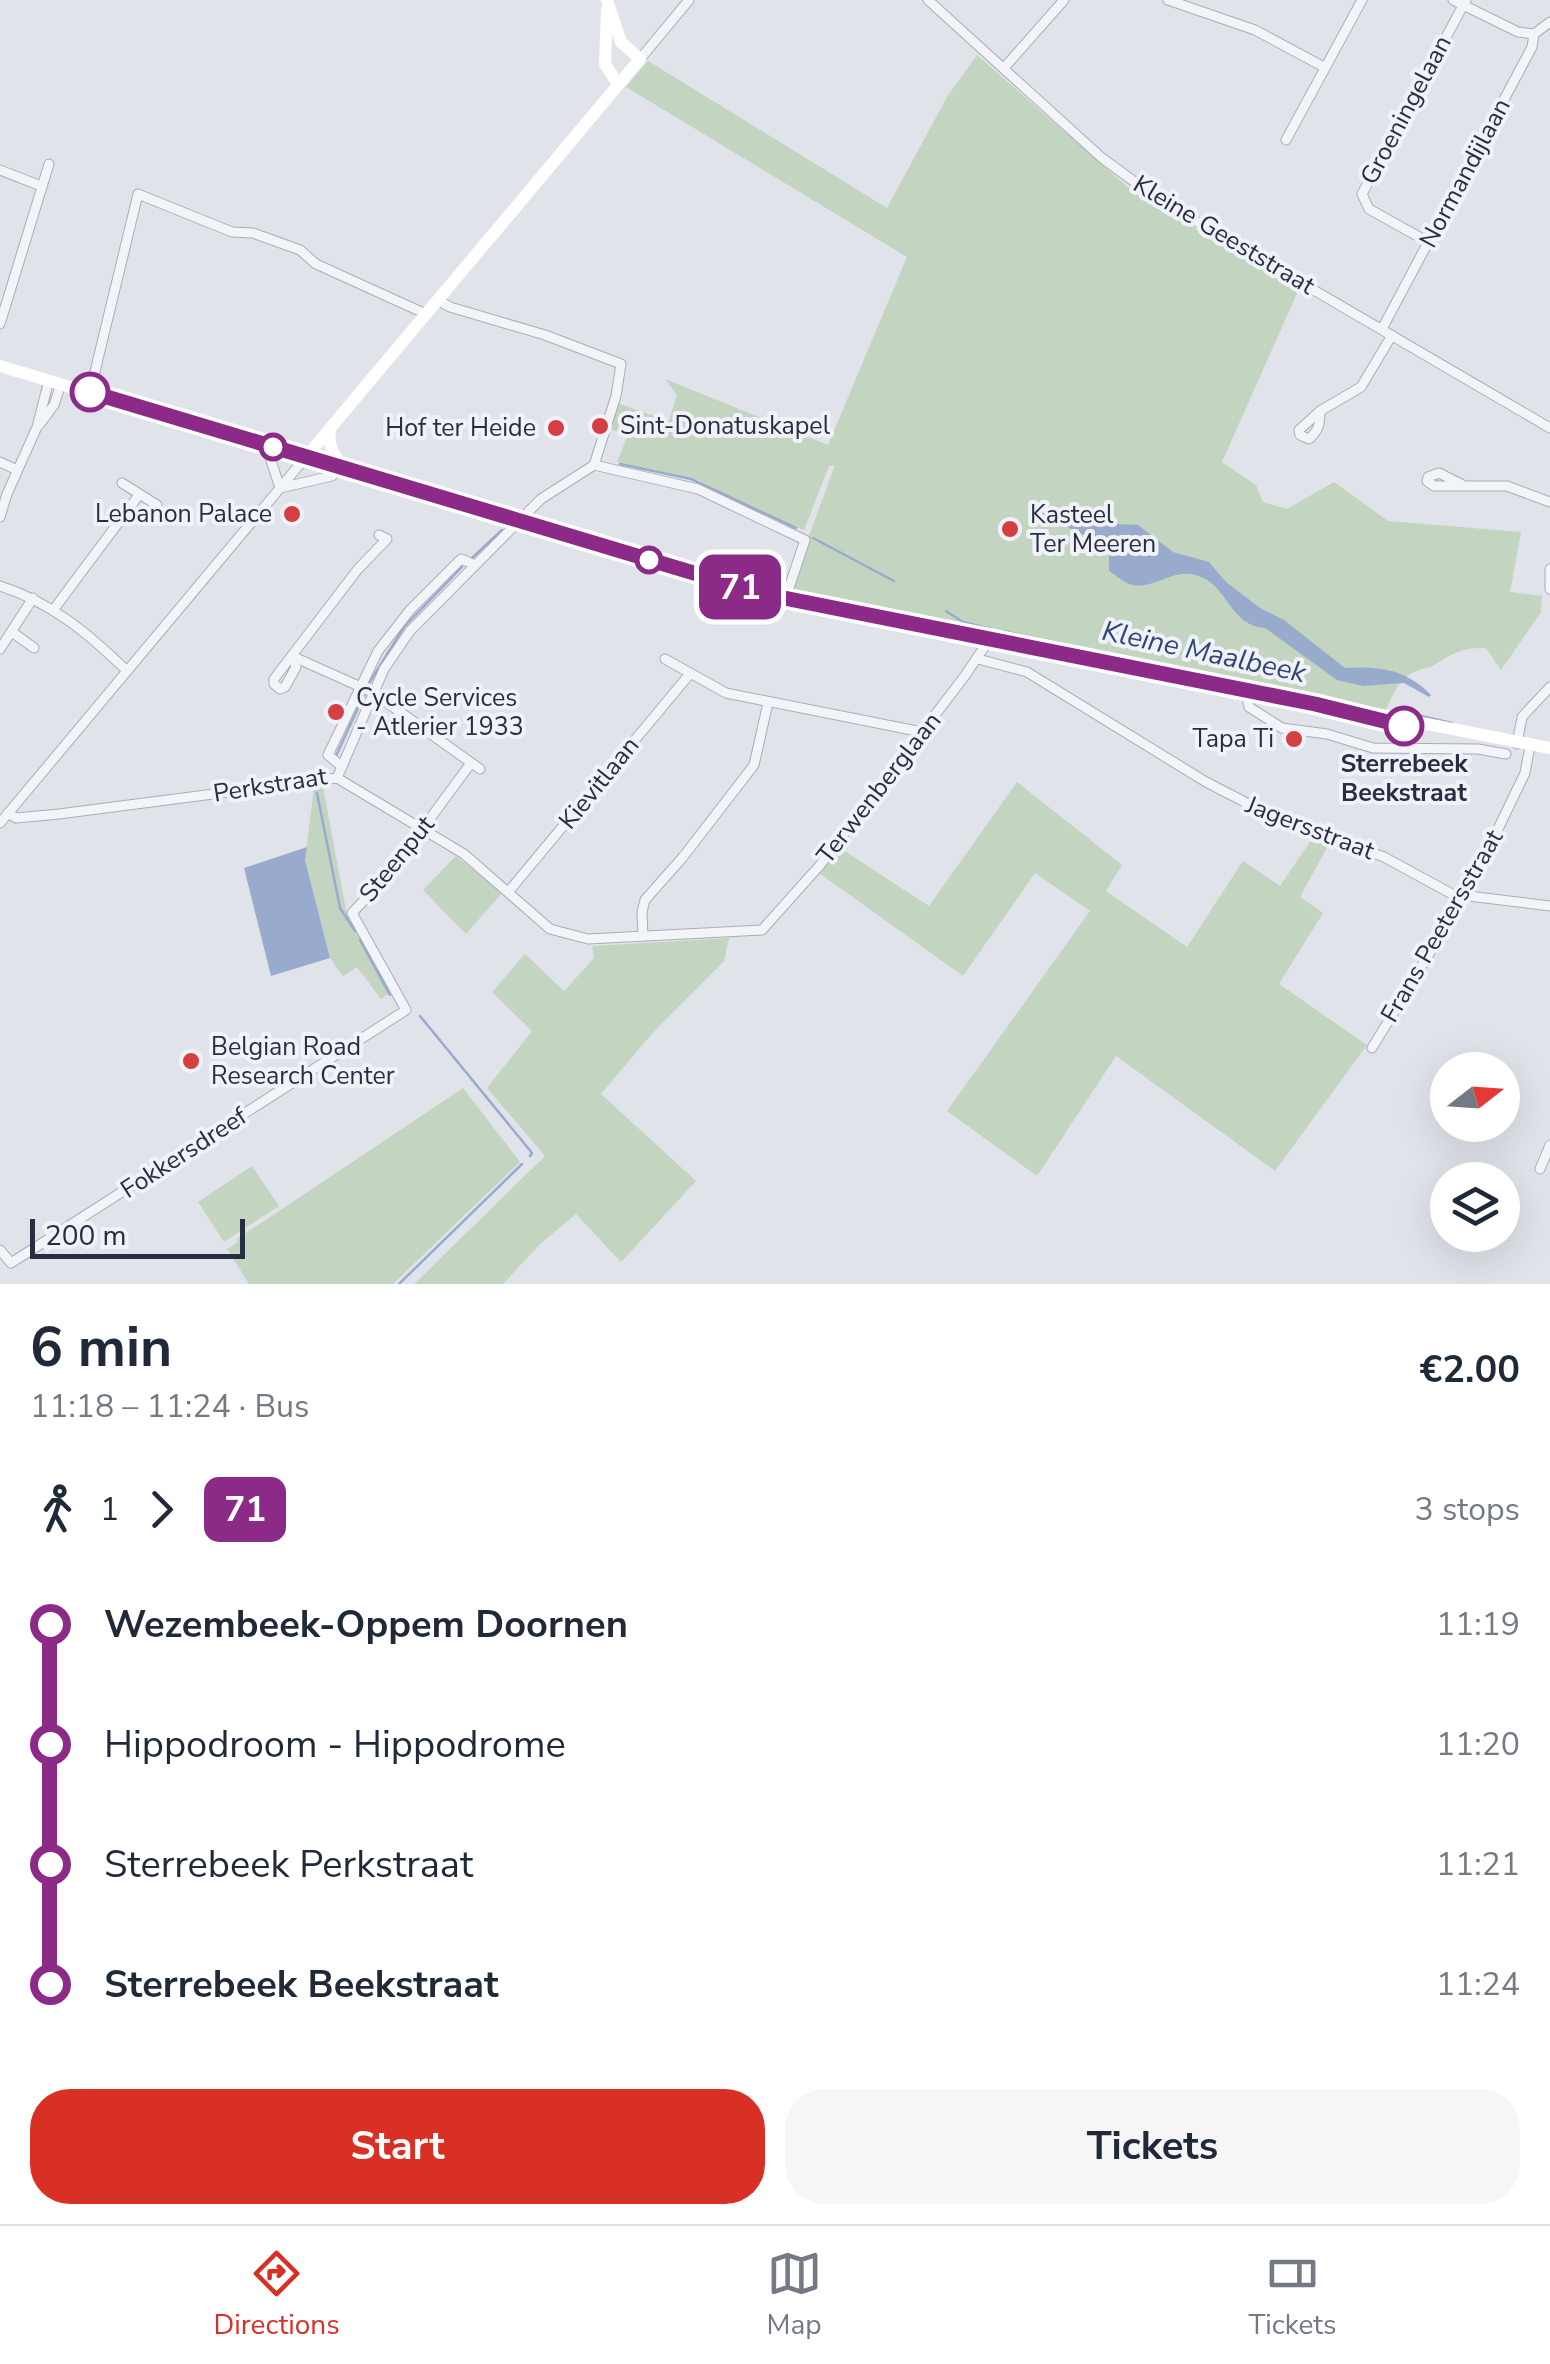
<!DOCTYPE html>
<meta charset="utf-8">
<style>
body{margin:0;font-family:"Nunito Sans",sans-serif;background:#f6f6f7;color:#1f2937;height:100vh;display:flex;flex-direction:column;font-size:38px;white-space:nowrap}
*{box-sizing:border-box;margin:0}
p{font-size:32px;color:#747a83}
.icon{flex:none;width:55px;height:55px;fill:none;stroke:currentColor;stroke-width:2;stroke-linecap:round;stroke-linejoin:round}
.map{position:relative;height:1284px;overflow:hidden}
.side{display:flex;flex-direction:column;background:#fff;flex:1}
.side>*{flex:none}
.badge{padding:0 20px;border-radius:15px;font-size:35px;line-height:65px}
.needle{width:65px;rotate:73deg}
.tools{position:absolute;left:1430px;top:1052px;display:grid;gap:20px}
.tools a{display:grid;place-items:center;width:90px;height:90px;border-radius:50%;background:#fff;box-shadow:0 10px 40px #0002;font-size:50px}
.scale{position:absolute;left:30px;bottom:25px;width:215px;box-sizing:border-box;padding-left:10px;border:5px solid #282e42;border-top:0;font-size:28px;line-height:35px;white-space:nowrap;color:#282e42;-webkit-text-stroke:8px #f0f2f7;paint-order:stroke}
.map>.badge{position:absolute;translate:-50% -50%;box-shadow:0 0 0 5px #fff}
.legs{display:flex;align-items:center;gap:15px;height:110px;padding:0 30px;font-size:32px}
.legs p{margin-inline-start:auto}
.headline{display:flex;align-items:center;justify-content:space-between;height:170px;padding:0 30px}
h1{font-size:55px;font-weight:700;line-height:75px}
.primary-button{display:flex;gap:20px;margin-top:auto;padding:20px 30px}
.primary-button a{flex:1;height:115px;border-radius:40px;background:#d93025;color:#fff;font-size:40px;font-weight:700;line-height:115px;text-align:center}
.primary-button a+a{background:#f6f6f7;color:#1f2937}
ul{padding:0 30px;list-style:none}
li{display:flex;align-items:center;gap:35px;height:120px;font-size:38px}
li i{display:grid;place-items:center;width:15px;height:100%;margin:0 12px;background:currentColor}
li i::after{content:'';width:25px;height:25px;margin:-12px;border:8px solid;border-radius:50%;background:#fff}
li p{margin-inline-start:auto}
li:first-child i{background:linear-gradient(#0000 50%,currentColor 0)}
li:last-child i{background:linear-gradient(currentColor 50%,#0000 0)}
.tab-bar{display:flex;justify-content:space-around;align-items:center;height:140px;border-top:2px solid #e0e1e3;background:#fff;font-size:28px;color:#747a83}
.tab-bar a{display:grid;justify-items:center;gap:5px}
.tab-bar .on{color:#d93025}
.map>svg:first-child{display:block}
</style>
<div class="map">
<svg width="1550" height="1284" viewBox="0 0 1550 1284">
<rect width="100%" height="100%" fill="#e0e3ea"/>
<g fill="#c3d4c1">
<path d="M977,55L1130,189L1298,291L1222,462L1256,485L1263,502L1287,509L1334,482L1388,521L1521,532L1510,592L1542,596L1541,612L1501,670L1486,648C1463,647 1453,653 1434,665C1430,668 1424,668 1419,670C1400,676 1392,695 1385,713L788,593L835,465L829,466L804,530L760,513L698,480L617,462L628,435L609,429L617,403L669,421L677,395L665,379L828,445L907,257L626,87L648,61L887,208L947,97Z"/>
<polygon points="1017,782 1122,865 1106,891 1187,947 1243,861 1280,886 1314,836 1330,842 1300,897 1323,913 1279,984 1367,1045 1275,1171 1116,1056 1037,1176 947,1111 1090,911 1035,873 963,976 819,873 837,846 929,906"/>
<polygon points="323,787 346,910 392,991 381,999 357,967 343,976 330,958 305,860 314,788"/>
<polygon points="456,856 502,893 466,934 423,890"/>
<polygon points="729,938 724,961 649,1037 601,1094 696,1181 621,1262 576,1214 541,1243 503,1284 414,1284 545,1156 487,1088 532,1031 492,992 525,954 564,991 594,958 592,946"/>
<polygon points="463,1088 520,1162 393,1284 249,1284 227,1249 238,1242 237,1239"/>
<polygon points="252,1166 279,1206 224,1242 198,1202"/>
</g>
<g fill="#99abcc">
<path d="M1048,506L1115,524L1138,525L1173,552L1209,562L1226,582L1260,608L1284,620L1345,668C1379,666 1406,669 1431,695L1429,697L1404,683L1363,686L1337,680L1265,628C1230,626 1228,586 1199,576C1173,566 1153,592 1129,584C1122,581 1115,575 1109,571V547L1040,514Z"/>
<polygon points="307,847 305,860 330,958 271,976 244,868"/>
</g>
<g fill="none" stroke-linecap="round" stroke-linejoin="round">
<g stroke="#99abcc" stroke-width="2.5">
<polyline points="620,464 691,479 796,528"/>
<polyline points="813,538 894,581"/>
<polyline points="472,558 502,530"/>
<polyline points="946,611 963,622 991,629"/>
<polyline points="1003,631 1236,680"/>
<polyline points="368,685 404,627 462,567"/>
<polyline points="1421,716 1452,723"/>
<polyline points="336,756 364,695"/>
<polyline points="317,793 340,908 355,931"/>
<polyline points="360,940 390,995"/>
<polyline points="420,1016 532,1153 530,1156"/>
<polyline points="399,1284 522,1164"/>
</g>
<g stroke="#a9adb8" stroke-width="11">
<g id="minor">
<polyline points="928,0 1102,158 1158,199 1550,428"/>
<polyline points="1168,0 1255,30 1324,67"/>
<polyline points="1453,0 1518,32 1534,34"/>
<polyline points="640,59 689,0"/>
<polyline points="1004,68 1064,0"/>
<polyline points="1286,140 1362,0"/>
<polyline points="0,170 41,186"/>
<polyline points="1428,242 1369,209 1362,194 1466,0"/>
<polyline points="0,324 49,164"/>
<polyline points="1382,329 1532,47 1534,34 1550,22"/>
<polyline points="90,392 138,194 232,232 253,233 300,250 316,264 426,314"/>
<polyline points="1320,411 1361,387 1392,335"/>
<path d="M1320,411C1320,424 1319,430 1309,439L1300,435L1299,430Z"/>
<polyline points="39,425 54,405 61,384"/>
<polyline points="266,445 280,488"/>
<polyline points="0,462 17,470"/>
<polyline points="594,465 698,489 805,540 785,600"/>
<polyline points="122,483 157,505"/>
<polyline points="1461,484 1439,473 1428,477 1427,481 1434,486 1507,486 1550,502"/>
<polyline points="280,488 332,476"/>
<polyline points="0,517 7,494 37,427 49,380"/>
<path d="M0,586C51,602 89,634 127,671"/>
<polyline points="1550,589 1550,569"/>
<polyline points="54,609 139,495"/>
<polyline points="12,632 34,648"/>
<polyline points="0,649 33,598"/>
<polyline points="294,657 296,667 285,687 280,689 274,684 274,679 358,569 387,539 379,535"/>
<polyline points="294,657 372,692 480,769"/>
<polyline points="665,659 726,693 922,732"/>
<polyline points="978,659 1027,672 1206,782 1272,816 1384,857 1452,894 1550,906"/>
<polyline points="1245,690 1249,707 1282,728 1327,734 1373,748 1478,749 1506,754"/>
<polyline points="1517,744 1522,717 1550,687"/>
<polyline points="340,765 328,755 378,651 410,610 461,559 475,565"/>
<polyline points="337,778 464,854 550,929 588,939 762,930 821,864 964,677 989,640"/>
<polyline points="337,778 384,669 410,631 541,499 594,465 616,396 621,364 545,335 450,307 438,300"/>
<polyline points="8,813 16,818 59,814 337,778"/>
<polyline points="0,823 306,457"/>
<polyline points="509,891 689,675"/>
<polyline points="643,936 642,912 645,900 683,857 754,765 768,703"/>
<polyline points="1372,1048 1472,883 1525,773 1530,746"/>
<polyline points="1540,1169 1550,1145"/>
<polyline points="0,1250 11,1263 406,1010 352,913 390,873 471,763"/>
</g>
</g>
<use href="#minor" stroke="#f3f4f8" stroke-width="9"/>
<g stroke="#fff" stroke-width="12">
<polyline points="607,10 605,64 618,84"/>
<polyline points="0,366 764,594 1550,748"/>
<path d="M330,429C328,443 333,460 347,467"/>
<polyline points="306,457 640,59 621,42 607,0"/>
</g>
</g>
<g fill="none" stroke-linecap="round" stroke-linejoin="round">
<g stroke="#fff" stroke-width="22">
<polyline id="line-1" points="90,392 764,594 1315,704 1404,726"/>
</g>
<use href="#line-1" stroke="#8c2b87" stroke-width="15"/>
</g>
<g fill="#fff" stroke="#8c2b87" stroke-width="5">
<circle cx="90" cy="392" r="18"/>
<circle cx="273" cy="447" r="12"/>
<circle cx="649" cy="560" r="12"/>
<circle cx="1404" cy="726" r="18"/>
</g>
<g fill="#d53e42" stroke="#f0f2f7" stroke-width="4">
<circle cx="600" cy="426" r="10"/>
<circle cx="556" cy="428" r="10"/>
<circle cx="292" cy="514" r="10"/>
<circle cx="1010" cy="529" r="10"/>
<circle cx="336" cy="712" r="10"/>
<circle cx="1294" cy="739" r="10"/>
<circle cx="191" cy="1061" r="10"/>
</g>
<g text-anchor="middle" dominant-baseline="central" stroke-width="8" stroke-linejoin="round" paint-order="stroke">
<g font-size="25" fill="#282e42" stroke="#f0f2f7">
<text transform="translate(1406 110) rotate(-62)">Groeningelaan</text>
<text transform="translate(1465 173) rotate(-62)">Normandijlaan</text>
<text transform="translate(1224 235) rotate(31)">Kleine Geeststraat</text>
<text transform="translate(599 783) rotate(-51)">Kievitlaan</text>
<text transform="translate(270 785) rotate(-9)">Perkstraat</text>
<text transform="translate(879 788) rotate(-52)">Terwenberglaan</text>
<text transform="translate(1310 828) rotate(21)">Jagersstraat</text>
<text transform="translate(397 859) rotate(-51)">Steenput</text>
<text transform="translate(1442 926) rotate(-60)">Frans Peetersstraat</text>
<text transform="translate(184 1153) rotate(-33)">Fokkersdreef</text>
</g>
<g font-size="25" fill="#282e42" stroke="#f0f2f7" text-anchor="start">
<text x="620" y="426">Sint-Donatuskapel</text>
<text x="536" y="428" text-anchor="end">Hof ter Heide</text>
<text x="272" y="514" text-anchor="end">Lebanon Palace</text>
<text x="1030" y="515">Kasteel<tspan x="1030" dy="29">Ter Meeren</tspan></text>
<text x="356" y="698">Cycle Services<tspan x="356" dy="29">- Atlerier 1933</tspan></text>
<text x="1274" y="739" text-anchor="end">Tapa Ti</text>
<text x="211" y="1047">Belgian Road<tspan x="211" dy="29">Research Center</tspan></text>
</g>
<g font-size="25" font-weight="bold" fill="#282e42" stroke="#f0f2f7">
<text x="1404" y="764">Sterrebeek<tspan x="1404" dy="29">Beekstraat</tspan></text>
</g>
<g font-size="28" font-style="italic" fill="#2f4778" stroke="#f0f2f7">
<text transform="translate(1204 652) rotate(12)">Kleine Maalbeek</text>
</g>
</g>
</svg>
<div class="tools">
<a><svg class="needle" viewBox="-14 -14 28 28"><path d="M0-13l5 13h-10z" fill="#e53935"/><path d="M0 13l5-13h-10z" fill="#747a83"/></svg></a>
<a><svg class="icon" aria-label="layers" viewBox="0 0 24 24"><path d="M12 4l9 5-9 5-9-5zM3 14l9 5 9-5"/></svg></a>
</div>
<div class="scale">200 m</div>
<b class="badge" style="left:740px;top:587px;background:#8c2b87;color:#fff">71</b>
</div>
<section class="side">
<div class="headline"><div><h1>6 min</h1><p>11:18 – 11:24 · Bus</p></div><b>€2.00</b></div>
<div class="legs"><svg class="icon" aria-label="walk" viewBox="0 0 24 24"><circle cx="13" cy="4" r="2"/><path d="M13 8l-2 6 4 7M11 14l-3 7M7 12l3-4h3l4 4"/></svg>1<svg class="icon" aria-label="forward" viewBox="0 0 24 24"><path d="M9 5l7 7-7 7"/></svg><b class="badge" style="background:#8c2b87;color:#fff">71</b><p>3 stops</p></div>
<ul>
<li><i style="color:#8c2b87"></i><b>Wezembeek-Oppem Doornen</b><p>11:19</p></li>
<li><i style="color:#8c2b87"></i><span>Hippodroom - Hippodrome</span><p>11:20</p></li>
<li><i style="color:#8c2b87"></i><span>Sterrebeek Perkstraat</span><p>11:21</p></li>
<li><i style="color:#8c2b87"></i><b>Sterrebeek Beekstraat</b><p>11:24</p></li>
</ul>
<div class="primary-button"><a>Start</a><a>Tickets</a></div>
</section>
<nav class="tab-bar">
<a class="on"><svg class="icon" aria-label="directions" viewBox="0 0 24 24"><path d="M12 3l9 9-9 9-9-9zM9 14v-3h6M13 9l2 2-2 2"/></svg>Directions</a>
<a><svg class="icon" aria-label="map" viewBox="0 0 24 24"><path d="M3 6l6-2 6 2 6-2v14l-6 2-6-2-6 2zM9 4v14M15 6v14"/></svg>Map</a>
<a><svg class="icon" aria-label="tickets" viewBox="0 0 24 24"><path d="M3 7h18v10H3zM15 7v10"/></svg>Tickets</a>
</nav>
